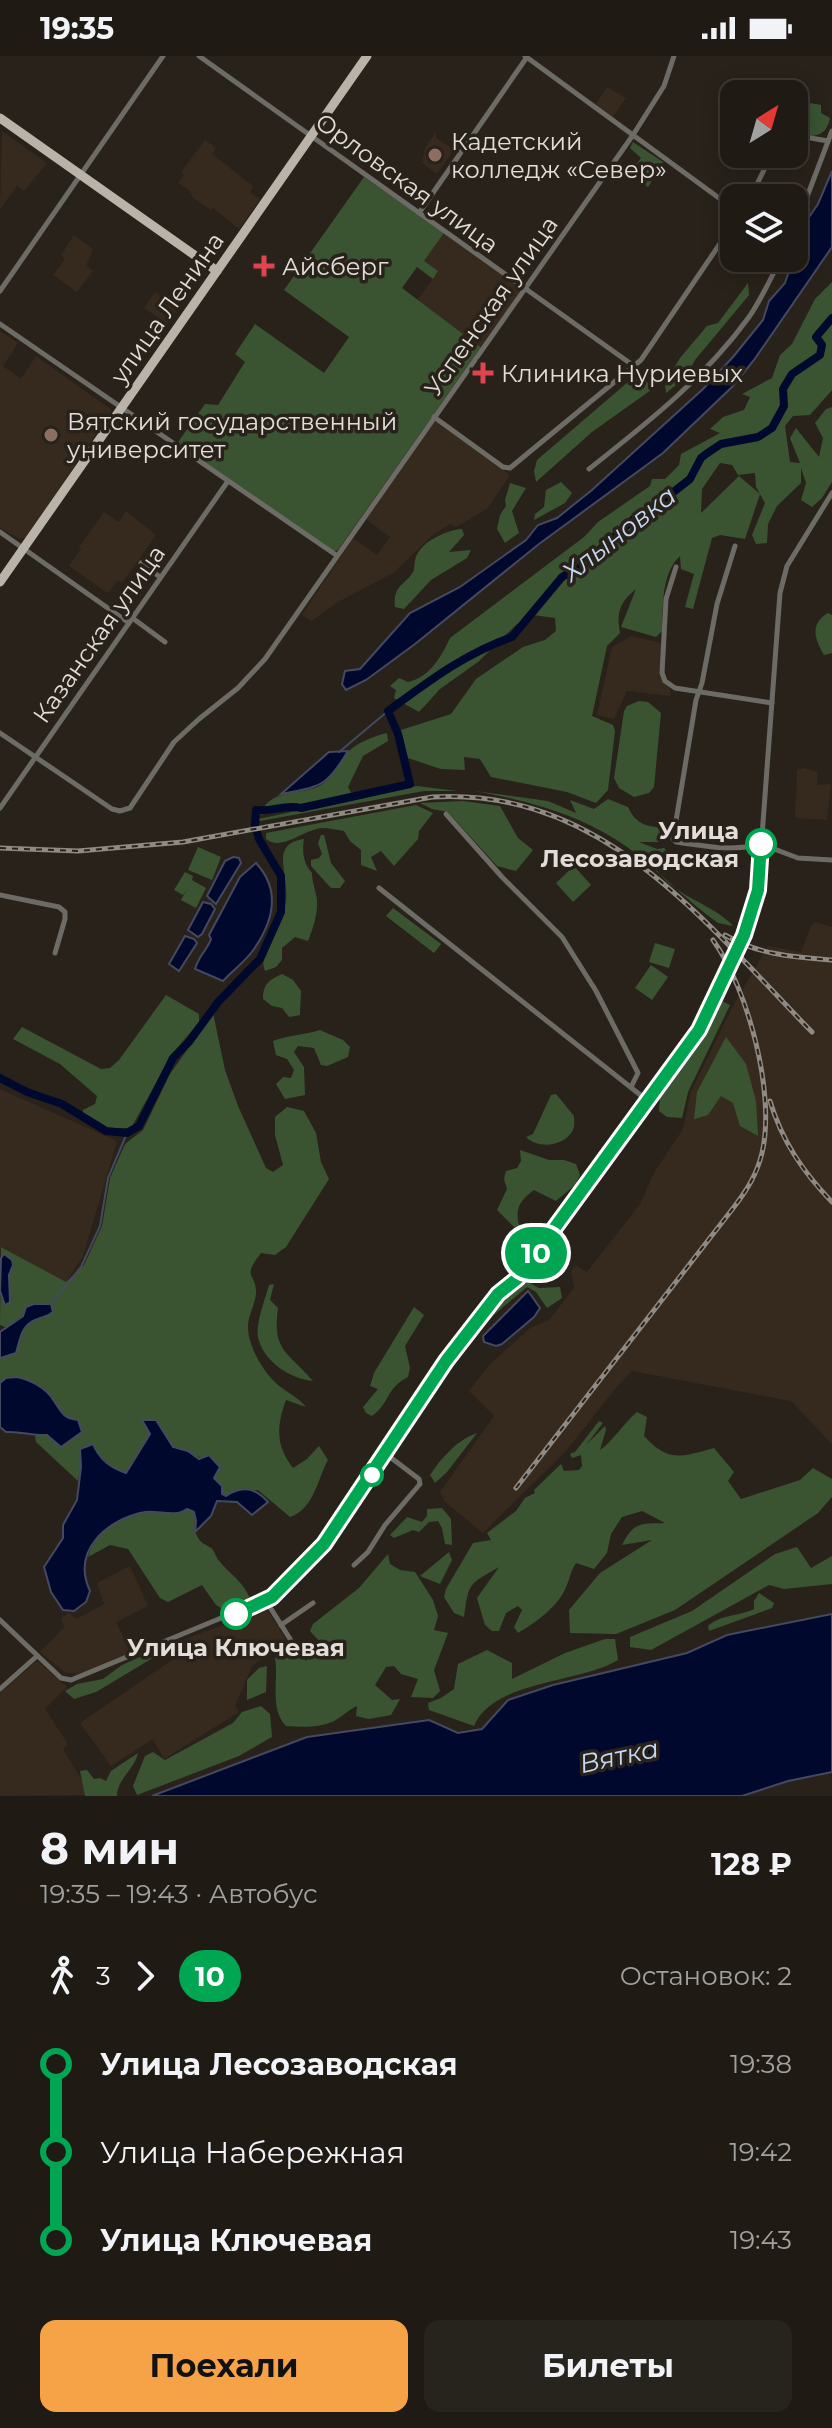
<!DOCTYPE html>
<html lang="ru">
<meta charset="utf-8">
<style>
body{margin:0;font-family:Montserrat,sans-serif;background:#27231d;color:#f1f3f6;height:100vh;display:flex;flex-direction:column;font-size:30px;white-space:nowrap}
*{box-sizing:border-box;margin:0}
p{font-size:26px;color:#a1a1a0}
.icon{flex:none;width:44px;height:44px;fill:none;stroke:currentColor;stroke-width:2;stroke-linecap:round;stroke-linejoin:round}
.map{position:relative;height:1740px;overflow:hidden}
.drawer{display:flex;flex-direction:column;background:#1f1a14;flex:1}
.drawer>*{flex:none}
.badge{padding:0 16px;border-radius:26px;font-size:28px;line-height:52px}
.needle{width:52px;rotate:37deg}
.controls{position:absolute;left:720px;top:24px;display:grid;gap:16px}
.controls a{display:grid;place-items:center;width:88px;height:88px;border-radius:16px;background:#1f1a14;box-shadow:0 4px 20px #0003,0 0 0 2px #3c3834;font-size:40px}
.map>.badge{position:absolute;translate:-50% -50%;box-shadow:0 0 0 4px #fff}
.legs{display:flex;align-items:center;gap:12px;height:88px;padding:0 40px;font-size:26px}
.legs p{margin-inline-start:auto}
.head{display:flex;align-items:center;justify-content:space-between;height:136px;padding:0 40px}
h1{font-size:44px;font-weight:700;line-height:60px}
.action{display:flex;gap:16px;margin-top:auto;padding:16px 40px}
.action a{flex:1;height:92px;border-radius:16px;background:#f6a247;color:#111;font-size:32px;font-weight:700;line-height:92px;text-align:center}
.action a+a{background:#27231d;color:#f1f3f6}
ul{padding:0 40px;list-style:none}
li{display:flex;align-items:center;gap:28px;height:88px;font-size:30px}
li i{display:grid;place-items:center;width:12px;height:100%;margin:0 10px;background:currentColor}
li i::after{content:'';width:20px;height:20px;margin:-10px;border:6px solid;border-radius:50%;background:#1f1a14}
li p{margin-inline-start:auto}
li:first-child i{background:linear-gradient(#0000 50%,currentColor 0)}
li:last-child i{background:linear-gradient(currentColor 50%,#0000 0)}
.status{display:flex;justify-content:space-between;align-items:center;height:56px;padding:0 40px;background:#1f1a14;direction:ltr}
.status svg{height:22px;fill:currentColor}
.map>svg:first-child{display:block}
</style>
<div class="status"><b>19:35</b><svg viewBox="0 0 49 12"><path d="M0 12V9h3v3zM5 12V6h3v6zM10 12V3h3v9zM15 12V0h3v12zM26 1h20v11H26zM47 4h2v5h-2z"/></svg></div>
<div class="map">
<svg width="832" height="1740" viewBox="0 0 832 1740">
<rect width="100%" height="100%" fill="#29221a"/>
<g fill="#352a1d">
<polygon points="607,31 626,42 612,62 595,49"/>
<polygon points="2,75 47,107 24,135 17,130 0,153"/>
<polygon points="436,76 436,82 454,94 437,118 422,107 424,104 422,102 425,97 423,95"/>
<polygon points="205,84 216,92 212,98 253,130 250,136 260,143 239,173 213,152 211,154 193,142 189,134 178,127 184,119 181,116"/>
<polygon points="444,177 519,231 521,236 481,291 461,281 463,278 426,252 418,243 438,216 424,205"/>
<polygon points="74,179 93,193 86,210 93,215 77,236 53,219 65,203 61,199"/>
<polygon points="155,236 178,253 167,268 144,252"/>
<polygon points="0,275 18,287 3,310 21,323 36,300 112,354 27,481 20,483 0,472"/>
<polygon points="435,365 510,419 487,453 456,471 450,468 433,479 393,517 340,545 311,565 302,559 353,482 377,499 390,481 366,463"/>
<polygon points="126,455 156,479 122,527 117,525 109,536 106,536 69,510 81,493 79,491 104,456 119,466"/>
<polygon points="631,580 662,587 659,619 671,634 670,640 627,635 614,663 597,659 612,591"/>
<polygon points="804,712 818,716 817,729 831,728 827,764 795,762 797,714"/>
<polygon points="816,866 832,871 832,1388 791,1345 632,1315 615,1333 566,1395 483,1477 444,1445 440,1436 494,1360 469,1335 490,1308 530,1272 549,1264 574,1232 571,1215 576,1209 587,1216 640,1148 655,1115 683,1073 691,1035 734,948 768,890 801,896 812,868"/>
<polygon points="0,1033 117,1085 83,1200 66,1227 2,1191 0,1194"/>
<polygon points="130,1510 148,1550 116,1566 132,1598 85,1618 66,1617 40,1596 64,1571 61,1562 69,1557 76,1563 104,1548 97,1527"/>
<polygon points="267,1553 286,1584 252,1610 235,1650 239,1656 164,1703 153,1683 111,1710 80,1667 182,1597 174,1587"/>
<polygon points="37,1605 67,1631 45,1653 68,1688 63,1693 91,1739 0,1740 0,1637"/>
</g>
<g fill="#3a5432">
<path d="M810,47L821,49V57L830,62C826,83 811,82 794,76V60L805,55Z"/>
<polygon points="633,86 663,106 648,131 629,118 641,102 630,92"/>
<polygon points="364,121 444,177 424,205 438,215 433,223 417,211 402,232 463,278 461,281 481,291 338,494 334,496 176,389 205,348 218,349 245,306 235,298 255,268 324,317 349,281 284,234"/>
<path d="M832,226V334L810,359L793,360L785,370L790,406L800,407L790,382L796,372L819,401L823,382L815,367L826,353L832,351V426L822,442L812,451L801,444L806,427L801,412V427L777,450L768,468L767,487L756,488L752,479L765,447L756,431L755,417L738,419L732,409L720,407L702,433L701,457L739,420L760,438L745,483L720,479L712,482L693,553L685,551L694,518L681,513L680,500C661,518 663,550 662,575L656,581L621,571L636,533C620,546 616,556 620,577L607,590L592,660L613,669L615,675L608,734L596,747L567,736L491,721L480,703L464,701L465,714L441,713L408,702L401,674L451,658L476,623L523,591L545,584L556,575L555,562L533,559L517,568L478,606L440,633L419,656L394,642L396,634L390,630L399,622L408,626C430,621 441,601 450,582L584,481L598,466L650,430L652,423H665L679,409L681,398L720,377L710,373L723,361L744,354L750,341L742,338L772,322L780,299L792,288L815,243Z"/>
<polygon points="748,227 749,239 695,304 686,321 666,337 665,327 680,302 707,270 718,267"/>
<polygon points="635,320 651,328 651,334 592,376 536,426 534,415 537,404"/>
<polygon points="561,426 572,437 565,447 534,464 535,458 544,451 546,434"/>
<polygon points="510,427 526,432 512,455 519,477 505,487 497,473 500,459 506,450 505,444"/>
<path d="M462,473L464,479L449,496L471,494L467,502L431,524L404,553L395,551C393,527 406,530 414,514C414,513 415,502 416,501C422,485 447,474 462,473Z"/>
<path d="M828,557L832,559V597L824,599C815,584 809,568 828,557Z"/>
<polygon points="639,645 648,646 661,657 654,731 649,737 634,741 619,732 614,722 624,655 627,650"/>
<path d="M387,677L388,685L363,700L348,731L353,740L259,759C274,728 304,742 324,727C335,719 339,706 347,697C356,687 374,680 387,677Z"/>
<polygon points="417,730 457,735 424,735 260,765 258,763"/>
<path d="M475,735L548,745L576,757L570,744L594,753L608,743L628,751C637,771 649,770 670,773V781L665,786H639L657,793L664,792L667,795L653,806C665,838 713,847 733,870L718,867C686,845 659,814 627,791C582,759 529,745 475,735Z"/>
<polygon points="463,745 500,750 518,782 533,794 516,815 497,810 448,756 432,753 420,747"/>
<path d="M416,749L433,757L419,775L418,783L394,810L381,795L371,801L377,815L361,809V794L350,785L344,775C337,774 330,772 323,772C303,773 282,796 266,783V777Z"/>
<polygon points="321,779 324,779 331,807 345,825 340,832 331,832 311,810 311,804 319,802 322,798 318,787"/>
<path d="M304,783C302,795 303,807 312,817C312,827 316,835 317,844C318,857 313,873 308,885L295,881L282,892V904L276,911L265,915C257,893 280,872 285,851C290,834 280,808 284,796C287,787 296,784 304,783Z"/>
<polygon points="198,791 221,801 212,824 188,814"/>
<polygon points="574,810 591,829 573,846 556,827"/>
<polygon points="185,816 193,820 192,824 206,832 196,852 181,844 187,833 183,839 174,834"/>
<polygon points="393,852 441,888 434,897 386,860"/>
<polygon points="655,887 675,893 669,912 649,906"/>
<polygon points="651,909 668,921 652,944 635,932"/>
<path d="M282,918L293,924L301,935L300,959L289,961L282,952L272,950L263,943C263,928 269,924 282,918Z"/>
<polygon points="166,939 199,958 199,966 172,998 131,1072 105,1072 83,1058 83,1054 95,1048 97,1040 60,1008 13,983 22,971 101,1013 110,1012 119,1004"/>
<polygon points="720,944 730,949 688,1036 682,1062 667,1061 659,1055 660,1041"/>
<path d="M213,957L225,1014L238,1050L266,1112L273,1116L283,1109L275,1079V1061L287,1051L304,1055L316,1077L321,1106L329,1123L286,1191L275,1199L261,1197C241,1223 256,1216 256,1236C256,1248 247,1260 248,1273C249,1291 263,1316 277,1328C286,1336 298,1341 306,1351L286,1344C276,1371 276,1390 293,1412L307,1403L319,1390L328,1404C317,1424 314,1453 290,1461L258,1434L226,1440L222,1438L204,1403L172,1391L150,1377L126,1417L115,1413L98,1398L82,1402L78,1425L36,1386L35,1380L47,1379L68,1362C59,1356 59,1349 52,1342C42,1331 13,1316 0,1327V1302L16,1297C21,1279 25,1263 46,1262L23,1260L7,1272L0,1269L1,1191L66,1226L84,1209L102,1170L110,1122L125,1088L143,1074L170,1018Z"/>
<path d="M320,974L343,984L350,991L348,1001L327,1010L321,1009L314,992L298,990L294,996L304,1011L305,1039L285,1043L276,1028L283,1021L291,1022L294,1014L287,1003L276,999L273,985C288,979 304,979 320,974Z"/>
<polygon points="726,981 746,1008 756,1045 758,1080 740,1070 733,1047 721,1040 708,1059 694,1063 697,1036"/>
<path d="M556,1038L574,1060C574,1065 575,1070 573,1074C564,1091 538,1093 526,1081L533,1078L551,1039Z"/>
<path d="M520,1094L549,1104H564L576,1108L580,1119L575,1129L556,1145L534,1134C519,1145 514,1154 520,1172L514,1171L497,1154L507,1133L504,1123L506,1115L517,1112L521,1105Z"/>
<path d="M528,1226L539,1232L560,1231L562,1242L547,1252L536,1236L527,1231L495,1258L459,1297C476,1269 499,1242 528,1226Z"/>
<path d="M274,1228L270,1244L278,1252C272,1295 287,1295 313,1325C291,1323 266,1307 259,1285C254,1269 265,1245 269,1229Z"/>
<path d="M414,1251L424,1259L405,1290L410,1312L408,1321C385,1333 391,1346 372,1360L366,1357L363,1351L378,1333L370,1330L374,1317Z"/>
<path d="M637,1356L647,1361L644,1380C669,1407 681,1401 714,1392L734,1416L728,1425L741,1443L800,1424L813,1412L832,1423V1441L818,1457L675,1554L616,1578L570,1577L569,1554L600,1517L652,1484L622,1489C634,1465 641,1468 665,1467L642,1455L622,1461L611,1478L607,1497L594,1513L576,1507C570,1516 570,1523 566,1531C559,1550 535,1567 518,1577L514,1571L522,1554L518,1550L506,1557L499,1575H492L485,1569L477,1542L499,1511C468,1529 469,1526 464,1561L454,1557L444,1541L446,1533L473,1487L491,1484L487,1477L516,1455L525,1442L535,1437L534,1434L561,1408L564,1415L579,1414L582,1410L581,1399L572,1402L570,1398L575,1396L599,1365L603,1367L586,1389L605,1370L606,1374L600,1394C611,1387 625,1366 637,1356Z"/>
<path d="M477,1377L447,1416L435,1427L430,1419C442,1401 457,1384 477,1377Z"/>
<polygon points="442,1452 451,1463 452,1489 445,1488 442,1472 438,1465 429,1466 419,1476 413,1474 394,1482 390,1479 407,1461 422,1466 427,1460 427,1453"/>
<path d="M187,1453L194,1456C196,1464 193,1473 197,1480C201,1488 204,1487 211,1492C215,1495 216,1503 221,1507C232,1520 246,1528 251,1546L223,1553L216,1549L202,1529L168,1546L160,1542L128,1493L110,1489L88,1501C94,1475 124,1457 150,1456C163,1455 176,1461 187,1453Z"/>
<polygon points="797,1491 811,1512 832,1500 832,1528 784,1533 769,1529 651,1594 630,1591 630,1581 692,1555 775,1498"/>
<polygon points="449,1496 452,1504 440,1528 420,1520"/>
<path d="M388,1498L390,1508L400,1514L415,1516L433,1544L438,1560L434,1574L448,1577L434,1614L440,1635L433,1642L411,1641L418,1623L401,1618L394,1610L386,1611L375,1629L392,1644L400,1643L391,1659L369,1663L356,1660L357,1650C348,1654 342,1661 334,1665C320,1672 302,1671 286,1670C269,1652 279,1624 275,1602L290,1588L288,1599L295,1597L300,1590L306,1596L305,1605L315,1598L319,1585L310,1575L313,1568L359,1532Z"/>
<path d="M759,1537L774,1547L772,1552L709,1575L708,1570C721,1558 738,1561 754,1553V1545Z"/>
<path d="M605,1583H615L618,1604C581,1627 493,1624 474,1670L429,1654L428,1647L441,1642L454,1633L458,1608L487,1594L512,1607V1623L565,1597Z"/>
<polygon points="162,1591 171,1591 96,1636 74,1643 65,1635 77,1628 103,1623 122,1609"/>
<polygon points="267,1610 266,1636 247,1644 247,1624 259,1612"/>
<polygon points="261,1650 270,1658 272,1681 239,1700 137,1739 133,1730 145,1700 153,1696 165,1704 233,1667 242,1656"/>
<path d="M138,1697C135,1713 117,1723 117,1740H85L80,1715L87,1714L94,1723L100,1722L106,1725L111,1715Z"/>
</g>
<g fill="#00092d" stroke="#444960" stroke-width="2">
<polygon points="832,115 832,191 754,304 733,330 663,397 539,488 415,588 366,624 346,634 342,628 345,615 360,613 410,557 460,531 526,484 538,469 557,462 592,434 703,333 733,301 763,264 769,245 785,227 805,167 818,148"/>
<path d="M348,695C326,732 321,730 281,738L329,696Z"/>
<polygon points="233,801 239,802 241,807 216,848 207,840 225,805"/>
<path d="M256,807C281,834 274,864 254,893C246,905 232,915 223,925L195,913C199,899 208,893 211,883L209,879L240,821Z"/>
<polygon points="203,846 211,848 215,853 202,878 198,881 188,874"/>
<polygon points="185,880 194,883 197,887 179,915 169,908"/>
<polygon points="4,1198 12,1204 13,1209 9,1219 10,1246 5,1249 0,1235 1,1202"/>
<polygon points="528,1235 540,1252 534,1261 502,1288 496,1290 484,1286 483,1280"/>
<path d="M34,1248H51L53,1256C46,1262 42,1260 35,1264C21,1270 20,1284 16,1297L0,1302V1276L23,1260L26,1251Z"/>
<path d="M16,1321C29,1323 47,1332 54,1345C62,1357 63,1362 78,1364L82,1376L61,1391L47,1379C32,1380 21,1375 6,1376L0,1371V1327L6,1322Z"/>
<path d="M142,1364H156L173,1391L188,1395L199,1403L209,1399L220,1411L214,1422L222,1430V1438L226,1440C243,1428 256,1433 268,1446L252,1459L237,1446L217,1445L211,1460L195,1476L196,1465L194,1456L187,1453C175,1462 159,1454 145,1456C107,1463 71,1495 90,1535L86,1546L74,1555L63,1554L51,1536L44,1511L63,1482V1469L77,1444L81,1411L80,1393L93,1388C99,1403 110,1412 126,1417L150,1378Z"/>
<polygon points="832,1558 832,1716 788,1725 742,1740 152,1740 307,1681 429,1664 458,1677 482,1673 508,1644 553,1629 687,1597 727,1579"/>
</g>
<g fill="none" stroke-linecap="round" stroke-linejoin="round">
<g stroke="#444960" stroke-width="2">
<polyline points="339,696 388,655"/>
<polyline points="51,1248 81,1211 100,1170 108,1122 127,1077"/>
</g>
<path stroke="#00092d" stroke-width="8" d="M0,1022L27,1036L62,1048L106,1075L127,1077L139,1070L173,1002L189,986L218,946L260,903L281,856V820L259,783L255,769L256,754C271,756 286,748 301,752L410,728L398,678L388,655C429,625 464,598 512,581L562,521L583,509L637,460L648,456L690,423L701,402L706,398L721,388L758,381L772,372L784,350L783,333L792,318L820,299L822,289L816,281L832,262"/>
<g stroke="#6d6b66" stroke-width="5">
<polyline points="199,0 634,310"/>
<polyline points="525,0 734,153"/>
<polyline points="805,81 828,85"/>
<polyline points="750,142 772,98"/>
<polyline points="419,157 527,1"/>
<polyline points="794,175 832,75"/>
<polyline points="0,235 163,0"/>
<polyline points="0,268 336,499"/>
<polyline points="434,361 503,411 510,412 641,304 734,167"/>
<path d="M589,413C647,367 705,322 749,261C761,244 771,222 781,202"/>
<polyline points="0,476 129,567"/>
<path d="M735,490L717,548L702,627L696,644L673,783L676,786C705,790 732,796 761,788"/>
<polyline points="141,507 160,521"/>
<polyline points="676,511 666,543 662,617 665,625 675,632 772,647"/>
<polyline points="131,561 165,586"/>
<polyline points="0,677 112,753 120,755 130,752 174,686 199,663 238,632 265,603 633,79 664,30 674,0"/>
<polyline points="0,752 228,425"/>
<polyline points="446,758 502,821 562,881 596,935 638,1017 631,1031"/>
<polyline points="761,788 798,802 832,804"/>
<polyline points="379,832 648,1045"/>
<polyline points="0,839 59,851 65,856 65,863 55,897"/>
<polyline points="354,1509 368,1496 385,1469 420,1428 419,1423 386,1398"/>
<polyline points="266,1545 292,1586"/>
<polyline points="0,1564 61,1622 71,1624 272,1541 324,1488 446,1305 498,1238 518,1222 699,974 730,913 744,879 758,834 780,537 787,510 832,437"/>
<polyline points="281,1569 313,1547"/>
<polyline points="0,1633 37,1600"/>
</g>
<g stroke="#b9b3a9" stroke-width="9">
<polyline points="0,62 217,215"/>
<polyline points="0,526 367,0"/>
</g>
<g stroke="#908a84" stroke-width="5">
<g id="rail">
<path d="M0,792L78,795L183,786L432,741C603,731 704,866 812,976"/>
<path d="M725,879C759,899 793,901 832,904"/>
<path d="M770,1045C782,1085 803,1116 832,1146"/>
<path d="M516,1432L734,1151C747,1134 757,1118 762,1097C776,1038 748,933 713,884"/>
</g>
</g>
<use href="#rail" stroke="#29221a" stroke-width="2" stroke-dasharray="6" stroke-linecap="butt"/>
</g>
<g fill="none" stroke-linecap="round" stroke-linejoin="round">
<g stroke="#fff" stroke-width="18">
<polyline id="line-1" points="236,1558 272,1541 324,1488 446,1305 498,1238 518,1222 699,974 744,879 758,834 761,788"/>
</g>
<use href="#line-1" stroke="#00a651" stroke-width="12"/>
</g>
<g fill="#8d6e63" stroke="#29221a" stroke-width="3">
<circle cx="435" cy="99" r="8"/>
<circle cx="51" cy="379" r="8"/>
</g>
<g fill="#e0444e" stroke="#29221a" stroke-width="3">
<path d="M260 198h8v8h8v8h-8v8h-8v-8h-8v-8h8z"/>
<path d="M479 305h8v8h8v8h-8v8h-8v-8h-8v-8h8z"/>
</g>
<g fill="#fff" stroke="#00a651" stroke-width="4">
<circle cx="761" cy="788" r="14"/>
<circle cx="372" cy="1419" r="10"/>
<circle cx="236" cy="1558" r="14"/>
</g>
<g text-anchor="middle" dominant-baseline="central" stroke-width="7" stroke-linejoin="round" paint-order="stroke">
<g font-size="24" fill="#e2ddd8" stroke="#29221a" text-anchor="start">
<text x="451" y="85">Кадетский<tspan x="451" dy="28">колледж «Север»</tspan></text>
<text x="282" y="210">Айсберг</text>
<text x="501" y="317">Клиника Нуриевых</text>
<text x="67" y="365">Вятский государственный<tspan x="67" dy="28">университет</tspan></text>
</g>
<g font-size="24" fill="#e2ddd8" stroke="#29221a">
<text transform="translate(407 127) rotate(36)">Орловская улица</text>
<text transform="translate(491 250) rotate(-55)">Успенская улица</text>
<text transform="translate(167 252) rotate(-55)">улица Ленина</text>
<text transform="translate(99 578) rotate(-55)">Казанская улица</text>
</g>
<g font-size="24" font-weight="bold" fill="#e2ddd8" stroke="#29221a" text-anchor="end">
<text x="739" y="774">Улица<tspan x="739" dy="28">Лесозаводская</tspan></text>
<text x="236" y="1591" text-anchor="middle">Улица Ключевая</text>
</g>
<g font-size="26" font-style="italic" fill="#c5d9f5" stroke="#29221a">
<text transform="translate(619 478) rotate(-38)">Хлыновка</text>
<text transform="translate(619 1700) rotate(-12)">Вятка</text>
</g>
</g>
</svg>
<div class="controls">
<a><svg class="needle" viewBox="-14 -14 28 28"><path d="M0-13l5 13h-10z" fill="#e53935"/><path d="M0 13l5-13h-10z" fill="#a1a1a0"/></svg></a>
<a><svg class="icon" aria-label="layers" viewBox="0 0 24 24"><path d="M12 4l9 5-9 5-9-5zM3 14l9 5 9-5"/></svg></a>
</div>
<b class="badge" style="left:536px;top:1197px;background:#00a651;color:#fff">10</b>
</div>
<section class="drawer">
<div class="head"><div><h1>8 мин</h1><p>19:35 – 19:43 · Автобус</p></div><b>128 ₽</b></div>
<div class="legs"><svg class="icon" aria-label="walk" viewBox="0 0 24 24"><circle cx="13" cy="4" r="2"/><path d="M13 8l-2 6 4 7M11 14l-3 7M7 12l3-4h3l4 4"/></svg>3<svg class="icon" aria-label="forward" viewBox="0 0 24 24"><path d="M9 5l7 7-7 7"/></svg><b class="badge" style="background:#00a651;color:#fff">10</b><p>Остановок: 2</p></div>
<ul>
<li><i style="color:#00a651"></i><b>Улица Лесозаводская</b><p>19:38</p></li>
<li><i style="color:#00a651"></i><span>Улица Набережная</span><p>19:42</p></li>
<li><i style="color:#00a651"></i><b>Улица Ключевая</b><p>19:43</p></li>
</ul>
<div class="action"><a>Поехали</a><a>Билеты</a></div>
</section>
